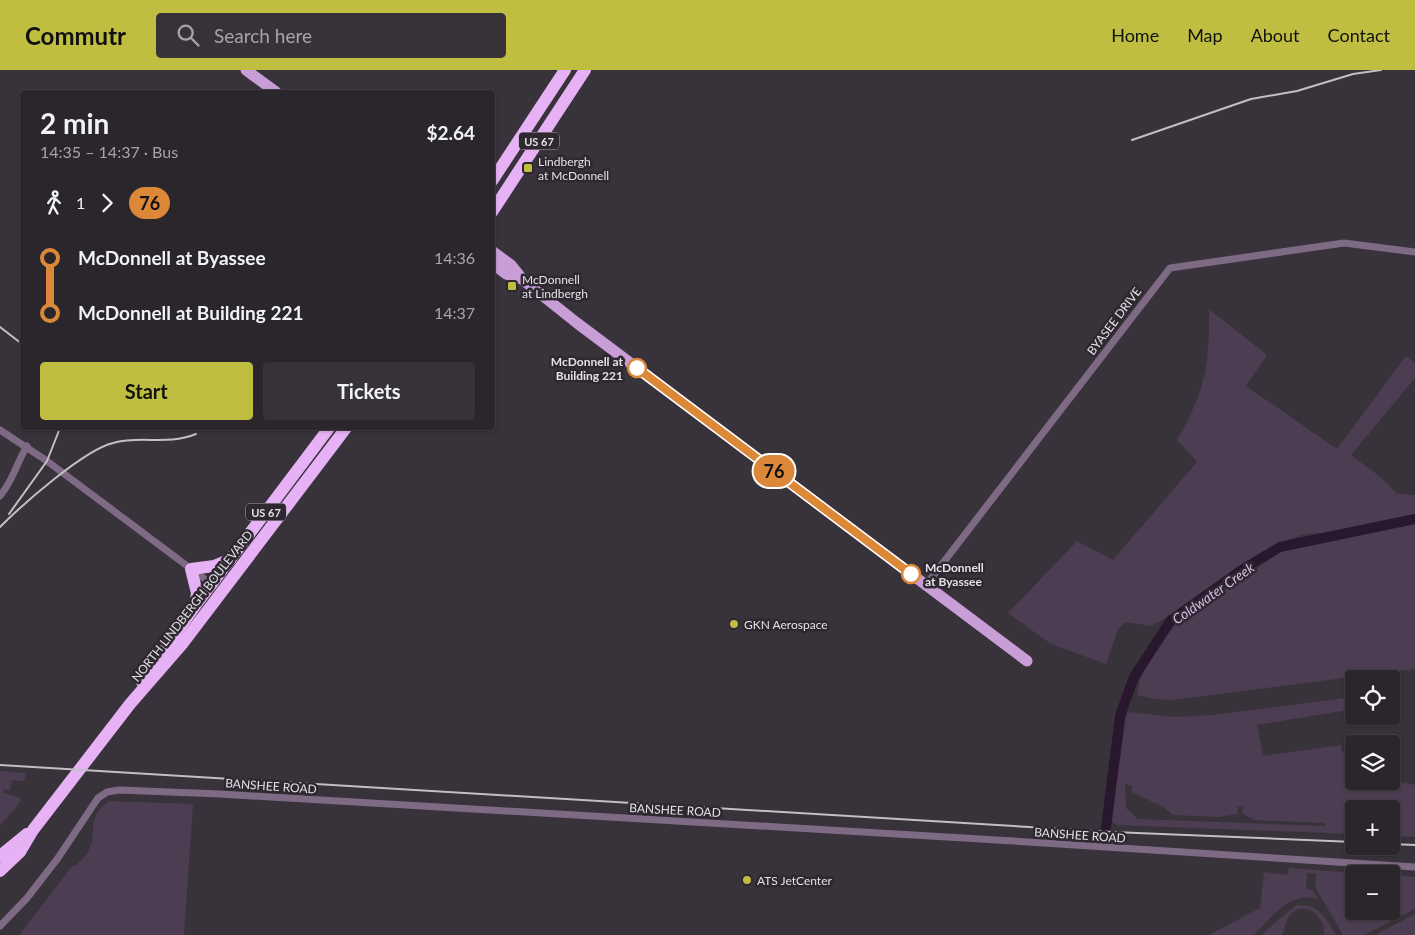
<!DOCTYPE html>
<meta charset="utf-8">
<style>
body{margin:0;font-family:Lato,sans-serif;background:#363238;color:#f1f3f6;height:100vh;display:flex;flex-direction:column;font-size:19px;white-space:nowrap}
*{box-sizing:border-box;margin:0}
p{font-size:16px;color:#a5a5a9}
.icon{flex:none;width:28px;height:28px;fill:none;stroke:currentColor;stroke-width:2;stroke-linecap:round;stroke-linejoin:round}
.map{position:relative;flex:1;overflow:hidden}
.panel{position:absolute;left:20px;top:20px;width:475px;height:340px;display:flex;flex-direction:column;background:#2a262c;border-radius:5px;box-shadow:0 1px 4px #0004,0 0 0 1px #464348}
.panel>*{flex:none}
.badge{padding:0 10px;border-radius:16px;font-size:18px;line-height:32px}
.buttons{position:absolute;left:1345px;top:600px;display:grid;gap:10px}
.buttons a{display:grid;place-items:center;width:55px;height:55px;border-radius:5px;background:#2a262c;box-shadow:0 1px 4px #0004,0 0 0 1px #464348;font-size:25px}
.map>.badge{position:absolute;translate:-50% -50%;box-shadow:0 0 0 2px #fff}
.legs{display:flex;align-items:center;gap:8px;height:55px;padding:0 20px;font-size:16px}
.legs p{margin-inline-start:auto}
.summary{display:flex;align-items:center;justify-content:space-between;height:85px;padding:0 20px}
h1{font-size:28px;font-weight:700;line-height:38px}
.primary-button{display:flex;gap:10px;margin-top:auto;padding:10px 20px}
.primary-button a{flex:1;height:58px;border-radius:5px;background:#c0be41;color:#111;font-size:20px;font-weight:700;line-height:58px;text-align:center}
.primary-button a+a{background:#363238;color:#f1f3f6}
ul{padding:0 20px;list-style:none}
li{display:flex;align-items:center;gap:18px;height:55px;font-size:19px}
li i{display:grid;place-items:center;width:8px;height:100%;margin:0 6px;background:currentColor}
li i::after{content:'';width:12px;height:12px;margin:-6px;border:4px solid;border-radius:50%;background:#2a262c}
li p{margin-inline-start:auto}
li:first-child i{background:linear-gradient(#0000 50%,currentColor 0)}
li:last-child i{background:linear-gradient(currentColor 50%,#0000 0)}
header{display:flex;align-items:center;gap:30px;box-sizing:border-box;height:70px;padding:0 25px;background:#c0be41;color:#111}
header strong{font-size:24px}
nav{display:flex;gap:28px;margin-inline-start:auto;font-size:18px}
.search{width:350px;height:45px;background:#363238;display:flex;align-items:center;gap:12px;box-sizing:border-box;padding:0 18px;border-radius:5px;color:#a5a5a9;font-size:19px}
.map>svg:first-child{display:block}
</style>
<header>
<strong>Commutr</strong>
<div class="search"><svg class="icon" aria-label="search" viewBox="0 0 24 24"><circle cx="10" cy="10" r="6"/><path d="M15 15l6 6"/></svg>Search here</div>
<nav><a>Home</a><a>Map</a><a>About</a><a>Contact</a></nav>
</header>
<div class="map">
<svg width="1415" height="865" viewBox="0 0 1415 865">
<rect width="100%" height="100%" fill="#38323a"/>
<g fill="#4d3d52" fill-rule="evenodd">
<path d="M1209,239L1267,285L1246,316L1337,379L1406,286L1415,293V308L1351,385L1383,409L1397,424L1415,425V447L1342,462L1305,464L1282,472L1248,491L1170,546L1151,556L1126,552L1118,559L1106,594L1051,574L1008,543L1077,471L1113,490L1197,392L1177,370C1205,322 1210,294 1209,239Z"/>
<polygon points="1415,454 1415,599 1173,630 1155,629 1137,625 1140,609 1150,588 1176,553 1283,480"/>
<path d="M1345,628L1348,640L1257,655L1263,686L1341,675L1342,682L1349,684L1354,696V711L1391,710L1415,715V767L1391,766V739H1354V764L1117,755L1111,751L1127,642L1175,647L1213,645ZM1125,714L1132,716V722C1146,730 1163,734 1173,745L1217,747L1238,744L1237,737L1243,736V744L1255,750L1324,753L1327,756L1138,749L1126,738Z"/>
<polygon points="0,701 26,703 24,711 12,710 10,720 3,719 4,723 21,728 18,735 0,755"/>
<path d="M109,731L193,734L184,865H19L73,795L76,796C80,791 86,786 89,780C98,762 85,748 109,731Z"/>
<path d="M1289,798L1368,804H1354V841H1391V805L1415,807V839L1364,865H1343L1315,817L1316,804L1307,803L1306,819L1313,821L1319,830C1293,818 1269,849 1254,865H1209L1260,838L1264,802L1288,805Z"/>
<path d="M1296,835C1320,834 1325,847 1336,865H1324C1326,849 1309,831 1293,842C1284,849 1287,855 1282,865H1261Z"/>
<polygon points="1415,844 1415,865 1375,865"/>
</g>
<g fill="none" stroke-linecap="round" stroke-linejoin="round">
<polyline stroke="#29172e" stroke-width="10" points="1105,766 1120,646 1134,607 1171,550 1243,499 1280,477 1415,449"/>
<g stroke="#7f6a85" stroke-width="7">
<polyline points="0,360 47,391 214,516"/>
<path d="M0,426C14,409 16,394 27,376"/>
<polyline points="926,515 1170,198 1344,173 1415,182"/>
<polyline points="0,856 27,828 58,788 98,728 107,722 119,720 220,724 997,770 1415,797"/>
</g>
<g stroke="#c99dd6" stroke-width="11">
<polyline points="246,0 276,22"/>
<polyline points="492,181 511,195 523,210 577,253 1027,591"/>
<polyline points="492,193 506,204 522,209"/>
</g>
<g stroke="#e6b1f5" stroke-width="12">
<polyline points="492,111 565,0"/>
<polyline points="492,142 585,0"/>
<polyline points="195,536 197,523 191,499 214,496 231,489"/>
<polyline points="142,612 195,536 329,358"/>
<polyline points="0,786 27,764"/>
<polyline points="0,801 20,782 33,760 130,634 183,573 346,358"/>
</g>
<g stroke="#c3bfc4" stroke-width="2">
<polyline points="1132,70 1251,29 1297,21 1353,4 1381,0"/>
<polyline points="0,257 22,274"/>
<polyline points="9,444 47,391 60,358"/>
<path d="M0,457C23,434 84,380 113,373C142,365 166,376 196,364"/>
<polyline points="0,695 1113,762 1354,772"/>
<polyline points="1391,774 1415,775"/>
</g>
</g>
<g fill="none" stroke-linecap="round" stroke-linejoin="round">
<g stroke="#fff" stroke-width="11">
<polyline id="line-1" points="637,298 911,504"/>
</g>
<use href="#line-1" stroke="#db8839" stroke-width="8"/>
</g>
<g fill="#c0be41" stroke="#2e2830" stroke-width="2">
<rect x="523" y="93" width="10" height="10" rx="2.5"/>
<rect x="507" y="211" width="10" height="10" rx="2.5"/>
<circle cx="734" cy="554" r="5"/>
<circle cx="747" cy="810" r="5"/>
</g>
<g fill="#fff" stroke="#db8839" stroke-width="2.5">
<circle cx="637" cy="298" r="9"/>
<circle cx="911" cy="504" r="9"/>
</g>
<g text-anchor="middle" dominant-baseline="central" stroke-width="5" stroke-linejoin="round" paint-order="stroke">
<g fill="#2e2830" stroke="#ada9af" stroke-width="1">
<rect x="519" y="62.5" width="40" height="17" rx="4"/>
<rect x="246" y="433.5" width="40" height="17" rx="4"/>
</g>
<g font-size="11" font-weight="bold" fill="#e4e0e5">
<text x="539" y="71">US 67</text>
<text x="266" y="442">US 67</text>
</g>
<g font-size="12" fill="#e4e0e5" stroke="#2e2830" text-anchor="start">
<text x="538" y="91">Lindbergh<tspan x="538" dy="14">at McDonnell</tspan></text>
<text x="522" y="209">McDonnell<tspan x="522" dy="14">at Lindbergh</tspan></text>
<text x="744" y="554">GKN Aerospace</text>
<text x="757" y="810">ATS JetCenter</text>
</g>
<g font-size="12" fill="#e4e0e5" stroke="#2e2830">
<text transform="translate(1114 251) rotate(-53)">BYASEE DRIVE</text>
<text transform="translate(192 536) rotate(-52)">NORTH LINDBERGH BOULEVARD</text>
<text transform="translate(271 716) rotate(4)">BANSHEE ROAD</text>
<text transform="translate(675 740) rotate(3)">BANSHEE ROAD</text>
<text transform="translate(1080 765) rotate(4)">BANSHEE ROAD</text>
</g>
<g font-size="12" font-weight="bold" fill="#e4e0e5" stroke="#2e2830" text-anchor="end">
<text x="623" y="291">McDonnell at<tspan x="623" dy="14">Building 221</tspan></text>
<text x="925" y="497" text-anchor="start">McDonnell<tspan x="925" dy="14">at Byassee</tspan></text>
</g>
<g font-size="14" font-style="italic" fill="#ddb7e8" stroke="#2e2830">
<text transform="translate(1213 523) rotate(-35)">Coldwater Creek</text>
</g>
</g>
</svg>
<div class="buttons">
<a><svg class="icon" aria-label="locate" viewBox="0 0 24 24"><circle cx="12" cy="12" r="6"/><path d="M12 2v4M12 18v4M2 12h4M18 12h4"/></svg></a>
<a><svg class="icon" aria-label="layers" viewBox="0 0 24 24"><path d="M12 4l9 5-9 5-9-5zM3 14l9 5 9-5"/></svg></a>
<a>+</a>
<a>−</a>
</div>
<b class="badge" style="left:774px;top:401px;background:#db8839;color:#111">76</b>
<section class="panel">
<div class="summary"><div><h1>2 min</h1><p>14:35 – 14:37 · Bus</p></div><b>$2.64</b></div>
<div class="legs"><svg class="icon" aria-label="walk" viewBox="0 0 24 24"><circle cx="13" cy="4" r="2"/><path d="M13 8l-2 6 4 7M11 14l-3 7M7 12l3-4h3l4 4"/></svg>1<svg class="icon" aria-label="forward" viewBox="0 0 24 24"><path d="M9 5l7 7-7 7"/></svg><b class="badge" style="background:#db8839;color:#111">76</b></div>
<ul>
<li><i style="color:#db8839"></i><b>McDonnell at Byassee</b><p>14:36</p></li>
<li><i style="color:#db8839"></i><b>McDonnell at Building 221</b><p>14:37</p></li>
</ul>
<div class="primary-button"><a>Start</a><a>Tickets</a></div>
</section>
</div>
